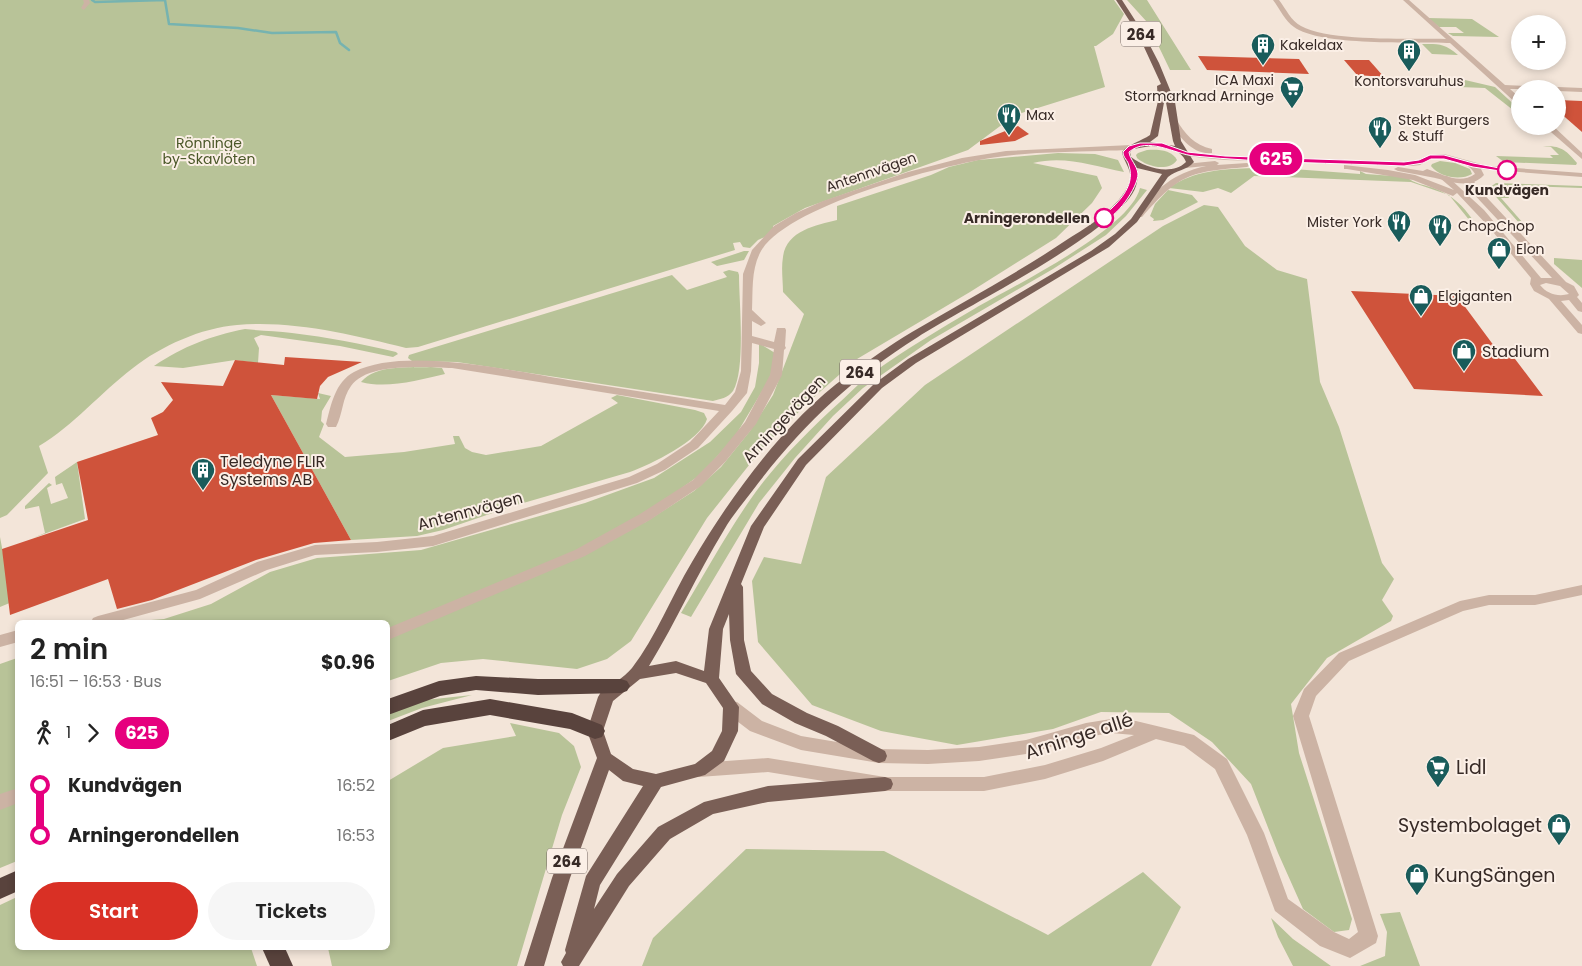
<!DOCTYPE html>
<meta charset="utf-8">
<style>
body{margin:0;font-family:Poppins,sans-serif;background:#f6f6f6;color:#222;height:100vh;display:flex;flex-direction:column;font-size:19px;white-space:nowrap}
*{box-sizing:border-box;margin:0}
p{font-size:16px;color:#767676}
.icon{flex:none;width:28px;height:28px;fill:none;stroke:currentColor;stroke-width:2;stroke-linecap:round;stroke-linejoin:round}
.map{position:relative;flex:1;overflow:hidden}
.drawer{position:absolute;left:15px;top:620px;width:375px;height:330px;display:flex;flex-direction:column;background:#fff;border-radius:8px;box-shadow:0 2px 8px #0003}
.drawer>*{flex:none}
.badge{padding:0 10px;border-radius:16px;font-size:18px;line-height:32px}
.tools{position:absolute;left:1511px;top:15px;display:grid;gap:10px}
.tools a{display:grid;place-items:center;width:55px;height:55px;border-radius:50%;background:#fff;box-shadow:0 2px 8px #0003;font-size:25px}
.map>.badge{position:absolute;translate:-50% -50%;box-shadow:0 0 0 2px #fff}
.legs{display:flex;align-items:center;gap:8px;height:55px;padding:0 15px;font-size:16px}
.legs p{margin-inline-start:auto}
.head{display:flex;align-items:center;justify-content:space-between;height:85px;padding:0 15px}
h1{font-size:28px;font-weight:600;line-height:38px}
.cta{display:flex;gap:10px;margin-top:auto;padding:10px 15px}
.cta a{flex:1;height:58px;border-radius:30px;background:#d93025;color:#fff;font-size:20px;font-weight:600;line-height:58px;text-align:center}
.cta a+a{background:#f6f6f6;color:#222}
ul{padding:0 15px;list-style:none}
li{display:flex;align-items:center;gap:18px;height:50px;font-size:19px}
li i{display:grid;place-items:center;width:8px;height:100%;margin:0 6px;background:currentColor}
li i::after{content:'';width:12px;height:12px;margin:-6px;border:4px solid;border-radius:50%;background:#fff}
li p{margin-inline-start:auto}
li:first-child i{background:linear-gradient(#0000 50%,currentColor 0)}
li:last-child i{background:linear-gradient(currentColor 50%,#0000 0)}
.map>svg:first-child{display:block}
</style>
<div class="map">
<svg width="1582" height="966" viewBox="0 0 1582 966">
<rect width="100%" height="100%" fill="#f3e5d9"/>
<g fill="#b8c398">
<path d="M0,0H1114L1124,14L1113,34L1096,46H1094L1105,87L1015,115L968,150L805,208L773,226V233L758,240L750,248L743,247L740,242L733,243L735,250L418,347L406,348C353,335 293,320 237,325C201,328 161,346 133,368C100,393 74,425 39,446L48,473L7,515L0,518Z"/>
<polygon points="1127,0 1147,0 1191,70 1170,70 1147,22"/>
<polygon points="1428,18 1472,19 1499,37 1453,36 1448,33 1464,33 1456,27 1439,27"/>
<path d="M1422,44C1439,44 1444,43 1458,55L1432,54Z"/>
<polygon points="1398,77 1465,80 1495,87 1520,110 1513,110 1485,88 1408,85"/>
<path d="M1543,146C1561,146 1565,149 1577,163L1576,165L1504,162L1496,156L1553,158L1550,155H1559L1551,147Z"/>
<path d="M1147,150C1158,149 1172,150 1177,160C1169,172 1147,167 1137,158L1136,155L1138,153Z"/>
<path d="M1058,153L1095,154L1118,160L1124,172C1093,166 1065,155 1033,163L1097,176L1102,188L1092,203L1056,238L970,292L857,359L813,398L765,445L707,518L631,641L607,659L577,669L483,659L441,663L388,681V622H125L164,619L211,604L270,572L317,558L421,550L585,503L654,478L710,442L741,412L755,387L759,363V343L775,353L770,378L734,438L700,475L662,502L644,523L694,491L721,467L750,431L773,395L804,314L783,292C783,281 781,268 783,257C786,231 816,225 837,220V206L931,175L949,167L978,160Z"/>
<path d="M1440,161L1455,163L1470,169L1472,174C1460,181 1439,177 1431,166L1432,164Z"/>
<path d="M1253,168L1293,169L1360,174V171L1366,174L1407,177C1413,184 1427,185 1436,189C1452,195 1463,206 1473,220L1470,221L1449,195L1411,182L1254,176L1231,193L1218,188L1203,192L1169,188C1194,170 1224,169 1253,168Z"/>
<polygon points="1496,183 1582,186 1582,188 1522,186 1522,190 1507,193 1509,198 1501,198 1523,223 1520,224 1490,190 1490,187"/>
<path d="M1140,188L1147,190L1126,216L1106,235L1053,269L931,340L863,388L833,416L795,458L759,503L691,617L681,613C704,575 725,536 750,500C774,465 809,430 840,402C851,392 862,380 874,372C906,349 940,329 974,309C1011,287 1130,230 1140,188Z"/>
<polygon points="1168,190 1192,195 1198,202 1163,220 1153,221 1154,219 1150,216 1155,204"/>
<polygon points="1204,205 1218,207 1245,246 1277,270 1307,279 1320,382 1339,427 1382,563 1394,579 1382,600 1393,616 1391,621 1327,658 1291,704 1299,753 1352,919 1349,930 1334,932 1303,909 1278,853 1251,784 1212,742 1169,713 1101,712 1053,729 957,745 881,731 812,705 758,642 752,581 764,557 801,564 826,477 925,385 1163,226"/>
<polygon points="744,251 749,251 744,260 717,266 711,262"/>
<polygon points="1554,258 1582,260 1582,288 1554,264"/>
<path d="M729,270L738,272L739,275C739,302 746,369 733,391C728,398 720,399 713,401L457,362L412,361L408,358L409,355L672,275L687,290L727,277L723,272Z"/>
<path d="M245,329C261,331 277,331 292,333C327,337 362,344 396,352L398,354L393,357L340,346L261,335L254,338L259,348L258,363L235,360L183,368L154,366C184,346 210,336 245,329Z"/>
<path d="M431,367L442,368L445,374C419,380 387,389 361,382C376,364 409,368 431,367Z"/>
<path d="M318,393L331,396L322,411L321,421L324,424L319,437L345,457L404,452L455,444L453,436H459L465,448L472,452L486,455L541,446L618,403L611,398L617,395L695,410L704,413L707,419C701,440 650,465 630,472L513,506L443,530L417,536L351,540L271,395L320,399Z"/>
<polygon points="77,462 85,519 33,538 45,533 39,506 25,509 25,506 49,483 52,485 47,488 51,504 68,498 62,483 56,485 55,477"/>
<polygon points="0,537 12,602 0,607"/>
<polygon points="17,658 17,861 0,868 0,664"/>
<polygon points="472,695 422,708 388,721 388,712 425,700"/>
<polygon points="510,723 559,733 574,746 581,767 562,815 517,966 332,966 328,948 388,948 388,781 443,748 516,736"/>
<polygon points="746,849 884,851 1048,935 1143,872 1181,907 1151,966 642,966 653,938"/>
<polygon points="17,897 18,948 251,948 257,966 0,966 0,905"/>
<polygon points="1400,912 1420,966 1360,966 1385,956 1387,932 1380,914"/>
<polygon points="1271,918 1293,939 1331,966 1293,966 1278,937"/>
</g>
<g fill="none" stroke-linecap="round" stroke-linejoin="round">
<polyline stroke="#76b3b0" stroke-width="2.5" points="92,0 95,2 165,0 169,24 238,28 272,33 336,32 340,43 349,50"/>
</g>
<g fill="#cf533b">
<polygon points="1198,56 1299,59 1309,74 1207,70"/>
<polygon points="1344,60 1369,60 1384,77 1357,75"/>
<polygon points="1558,100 1582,101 1582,132 1558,111"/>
<polygon points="1018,126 1029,134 1015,141 980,145 980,141"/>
<polygon points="1351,291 1457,296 1500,354 1512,355 1543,396 1414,389"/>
<polygon points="285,357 362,362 328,377 320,386 317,399 271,395 351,540 314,543 256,560 152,600 117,609 108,579 10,615 2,549 88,520 77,462 158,435 151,418 163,412 173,400 161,382 223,386 235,360 284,365"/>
</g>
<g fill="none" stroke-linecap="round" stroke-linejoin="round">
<g fill="#ccb3a4" fill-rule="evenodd">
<polygon points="83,0 89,0 90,3 84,10 81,8 84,3"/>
<path d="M1273,0H1279C1286,9 1291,21 1301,26C1330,42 1411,38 1446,39L1403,0H1409L1505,85L1545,87L1548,89H1510L1520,98V104H1517L1450,43C1416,42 1319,46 1294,27C1285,21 1280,9 1273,0Z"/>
<polygon points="1558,87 1582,88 1582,92 1558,91 1558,89 1555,89"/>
<polygon points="1544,126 1553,126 1582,153 1582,159"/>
<path d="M1131,145H1134V149C1123,151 1111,150 1100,151C1068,152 1036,152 1005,156C951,162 789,204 761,251C751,269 753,290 752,310L766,323L761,326L752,321V336L774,342L777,328H785L786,330L785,346L786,348L784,350L782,375L756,424L725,462L701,486L650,520L585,556L388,640V628L575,550L640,514L693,480L717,456L745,422L770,375L774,349L752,343L751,371L747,393L732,411L698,448L665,470L637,483L433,546L377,552L315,555L267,570L200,599L116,622H91L93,618L98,616L196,590L257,562L315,545L377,542L433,536L629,477L657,464L690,442L719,411L452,368C426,367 367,362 351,386C342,398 343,414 336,427H328L326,424C331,405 335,382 354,372C403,346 513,371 568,380C620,388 673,397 725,405L735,392L741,371L743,274L752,250L774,226L796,213L823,201L908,172L962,158L1006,151Z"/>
<path d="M1344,165L1388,170L1415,175L1454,190L1440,178L1447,176L1484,210L1541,278H1552L1469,189L1466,180L1473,178L1476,186L1566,282L1574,286L1579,295L1577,297L1582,303V312L1578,311L1569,300L1561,301L1582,325V334L1578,333L1549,299L1534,291L1530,284L1531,278L1489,227L1457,193L1453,196L1413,180L1347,169H1344ZM1546,283L1560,286L1569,294C1558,297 1547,294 1540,285Z"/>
<polygon points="1582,585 1582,595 1535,605 1489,605 1463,611 1369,652 1349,661 1316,696 1309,716 1378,936 1376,943 1350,958 1320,946 1275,911 1247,835 1215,769 1184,746 1156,739 1103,761 1045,779 984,791 885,791 768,772 699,777 693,775 691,770 693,765 699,763 768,758 885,777 984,777 1045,765 1101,748 1134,735 1111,733 1086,737 1026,754 979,761 928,764 879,763 801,750 750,731 725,712 723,707 725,702 731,701 737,702 762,721 801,736 879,749 928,750 979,747 1026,740 1086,723 1111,719 1136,721 1194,735 1227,759 1264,833 1288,899 1334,932 1349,939 1358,932 1293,716 1304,689 1339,653 1460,601 1489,595 1535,595"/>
<polygon points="18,630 18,642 0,647 0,635"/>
<polygon points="18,788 18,803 0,810 0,794"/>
</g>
<g fill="#ccb3a4" fill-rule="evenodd">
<path d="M1170,119H1176C1185,134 1194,145 1212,149V153C1192,155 1179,136 1169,121Z"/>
<path d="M1183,152L1225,156L1404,162L1416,161L1431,155L1444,154L1488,166L1582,173V177L1481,169L1484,175C1469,191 1448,180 1430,177C1420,175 1409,173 1398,171L1394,169L1398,167L1423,171L1427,169C1443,174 1459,185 1475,174C1469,161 1445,156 1431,159C1427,160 1424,163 1420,165C1415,166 1409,166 1404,166L1225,160L1186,156H1183Z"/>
<path d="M1215,161L1219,163L1217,165L1247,163L1251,165L1247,167C1189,172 1181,173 1142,217H1136V213C1159,188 1171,174 1206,166L1185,168V164Z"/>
</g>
<path fill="#7a5f56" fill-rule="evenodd" d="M1116,0H1122L1144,34L1159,63L1175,102L1181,141L1194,162C1186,171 1176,170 1168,177L1137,222L1109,247L916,363L882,388L806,465L764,527L741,584L743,587L744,640L751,671L772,694L807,713L838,726L885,751L887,756L885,761L879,763L873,761L826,736L795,723L762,704L736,674L730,640L729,614L723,629L719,678L739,707L738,731L724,761L705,775L661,787L600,885L594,909L617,874L658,827L704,802L768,786L885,777L891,779L893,784L891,789L885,791L768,802L713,814L670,839L629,886L579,966H563L561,962L566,953L565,950L586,876L643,786L623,781L609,770L570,878L544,966H524L552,878L597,758L587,731L598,697L601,692C610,685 624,678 632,668C656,637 671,597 692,562C730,497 785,421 847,376C868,361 890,345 912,332C964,301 1018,273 1068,239C1089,226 1114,211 1127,188C1136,172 1124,164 1122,152C1129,144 1141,141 1150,135L1158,101L1157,86L1161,84L1138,34ZM1165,97L1173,141L1175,146L1150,142L1158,136ZM1151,146C1163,147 1181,148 1186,162C1172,176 1145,168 1131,157L1130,152L1133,149ZM1137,168L1162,174L1131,219L1115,234L1091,251L908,359L874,384L798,459L751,526L709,629L704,671L676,661L649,666C676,622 697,574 724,530C732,516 743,503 753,490C801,426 850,380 918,337C961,309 1122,230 1136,186C1138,180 1138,173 1137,168ZM676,673L706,683L723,708L722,731L712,751L695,764L656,774L633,769L611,754L603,731L613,701L640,679Z"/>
<g fill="#59433d" fill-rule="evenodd">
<polygon points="476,676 538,679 621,679 627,681 630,686 627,691 621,693 538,695 476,690 440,696 388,715 388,699 439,681"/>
<polygon points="490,699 572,713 602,725 605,731 602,737 595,739 570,729 490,715 425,726 388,741 388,725 423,710"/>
<polygon points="18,870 18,891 0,899 0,878"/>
<polygon points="262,948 285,948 293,966 270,966"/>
</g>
</g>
<path fill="#e6007e" stroke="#fff" d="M1140,143H1162L1187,152L1225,156L1404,162L1419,160L1430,155H1444L1473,163L1510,170L1507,172L1473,167L1444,159H1431L1423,163L1404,166C1334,163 1264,163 1194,156C1174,154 1148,136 1129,152C1130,160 1137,165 1138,174C1138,187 1116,220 1102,220V217C1116,205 1136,187 1129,166C1128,160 1123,158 1123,152L1129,146Z"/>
<defs>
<g id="building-pin" transform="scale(1.25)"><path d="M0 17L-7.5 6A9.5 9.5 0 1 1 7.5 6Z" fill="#195c5b" stroke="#fbefe6"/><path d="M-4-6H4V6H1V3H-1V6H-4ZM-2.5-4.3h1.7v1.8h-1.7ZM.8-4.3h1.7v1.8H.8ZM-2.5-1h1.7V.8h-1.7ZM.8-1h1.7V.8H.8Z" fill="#fff"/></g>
<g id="supermarket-pin" transform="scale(1.25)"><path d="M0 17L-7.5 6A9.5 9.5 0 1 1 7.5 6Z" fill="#195c5b" stroke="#fbefe6"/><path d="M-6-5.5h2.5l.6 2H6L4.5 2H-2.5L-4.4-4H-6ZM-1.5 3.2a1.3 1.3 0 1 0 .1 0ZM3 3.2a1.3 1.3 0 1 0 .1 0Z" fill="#fff"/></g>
<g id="restaurant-pin" transform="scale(1.25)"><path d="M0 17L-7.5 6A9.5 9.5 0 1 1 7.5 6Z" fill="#195c5b" stroke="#fbefe6"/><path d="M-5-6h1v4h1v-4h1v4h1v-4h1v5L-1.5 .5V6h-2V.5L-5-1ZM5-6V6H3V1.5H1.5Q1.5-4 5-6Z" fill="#fff"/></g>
<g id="shop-pin" transform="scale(1.25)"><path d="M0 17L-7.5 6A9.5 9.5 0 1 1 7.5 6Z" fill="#195c5b" stroke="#fbefe6"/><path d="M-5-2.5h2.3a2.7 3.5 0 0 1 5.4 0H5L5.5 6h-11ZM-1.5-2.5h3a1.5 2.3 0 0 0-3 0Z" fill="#fff"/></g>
</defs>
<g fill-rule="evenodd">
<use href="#building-pin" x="1263" y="45"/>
<use href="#building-pin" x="1409" y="51"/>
<use href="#supermarket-pin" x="1292" y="88"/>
<use href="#restaurant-pin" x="1009" y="115"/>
<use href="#restaurant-pin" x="1380" y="128"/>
<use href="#restaurant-pin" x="1399" y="222"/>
<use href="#restaurant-pin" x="1440" y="226"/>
<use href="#shop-pin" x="1499" y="249"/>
<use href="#shop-pin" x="1421" y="296"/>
<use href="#shop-pin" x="1464" y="351"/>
<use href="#building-pin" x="203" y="470"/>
<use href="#supermarket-pin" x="1438" y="767"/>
<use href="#shop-pin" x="1559" y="825"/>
<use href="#shop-pin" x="1417" y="875"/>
</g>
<g fill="#fff" stroke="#e6007e" stroke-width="2.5">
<circle cx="1507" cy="170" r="9"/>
<circle cx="1104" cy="218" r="9"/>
</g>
<g text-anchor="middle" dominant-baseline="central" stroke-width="4" stroke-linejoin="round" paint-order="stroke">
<g font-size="14" fill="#372a26" stroke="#fbefe6" text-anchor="start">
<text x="1280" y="45">Kakeldax</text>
<text x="1274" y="80" text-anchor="end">ICA Maxi<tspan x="1274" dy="16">Stormarknad Arninge</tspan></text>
<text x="1409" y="81" text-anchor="middle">Kontorsvaruhus</text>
<text x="1026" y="115">Max</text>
<text x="1398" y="120">Stekt Burgers<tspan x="1398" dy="16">&amp; Stuff</tspan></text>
<text x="1382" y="222" text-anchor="end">Mister York</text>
<text x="1458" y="226">ChopChop</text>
<text x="1516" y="249">Elon</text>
<text x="1438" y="296">Elgiganten</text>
</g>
<g font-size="14" fill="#4a5728" stroke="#fbefe6">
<text x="209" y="143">Rönninge<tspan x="209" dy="16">by-Skavlöten</tspan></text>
</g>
<g font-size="14" fill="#372a26" stroke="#fbefe6">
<text transform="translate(871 172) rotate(-19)">Antennvägen</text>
</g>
<g font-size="14" font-weight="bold" fill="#372a26" stroke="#fbefe6">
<text x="1507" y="190">Kundvägen</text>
<text x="1090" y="218" text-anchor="end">Arningerondellen</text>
</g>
<g fill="#fbefe6" stroke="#726560" stroke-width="1">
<rect x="1121" y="21.5" width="40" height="25" rx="4"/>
<rect x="840" y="359.5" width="40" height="25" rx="4"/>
<rect x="547" y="848.5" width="40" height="25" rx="4"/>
</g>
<g font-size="15" font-weight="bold" fill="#372a26">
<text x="1141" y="34">264</text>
<text x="860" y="372">264</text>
<text x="567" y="861">264</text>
</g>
<g font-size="16" fill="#372a26" stroke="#fbefe6" text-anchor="start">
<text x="1482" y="351">Stadium</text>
<text x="220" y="461">Teledyne FLIR<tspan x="220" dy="18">Systems AB</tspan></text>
</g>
<g font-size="16" fill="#372a26" stroke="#fbefe6">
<text transform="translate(784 419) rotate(-47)">Arningevägen</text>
<text transform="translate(470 511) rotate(-15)">Antennvägen</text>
</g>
<g font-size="19" fill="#372a26" stroke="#fbefe6">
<text transform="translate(1079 736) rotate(-18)">Arninge allé</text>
</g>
<g font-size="19" fill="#372a26" stroke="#fbefe6" text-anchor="start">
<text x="1456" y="767">Lidl</text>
<text x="1542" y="825" text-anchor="end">Systembolaget</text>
<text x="1434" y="875">KungSängen</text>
</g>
</g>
</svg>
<div class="tools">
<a>+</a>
<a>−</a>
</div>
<b class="badge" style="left:1276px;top:159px;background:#e6007e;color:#fff">625</b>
<section class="drawer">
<div class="head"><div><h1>2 min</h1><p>16:51 – 16:53 · Bus</p></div><b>$0.96</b></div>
<div class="legs"><svg class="icon" aria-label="walk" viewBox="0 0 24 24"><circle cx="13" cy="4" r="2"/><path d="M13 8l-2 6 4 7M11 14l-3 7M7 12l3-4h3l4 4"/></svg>1<svg class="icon" aria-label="forward" viewBox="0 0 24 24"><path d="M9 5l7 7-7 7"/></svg><b class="badge" style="background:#e6007e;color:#fff">625</b></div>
<ul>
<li><i style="color:#e6007e"></i><b>Kundvägen</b><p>16:52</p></li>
<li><i style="color:#e6007e"></i><b>Arningerondellen</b><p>16:53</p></li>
</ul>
<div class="cta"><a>Start</a><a>Tickets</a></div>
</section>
</div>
